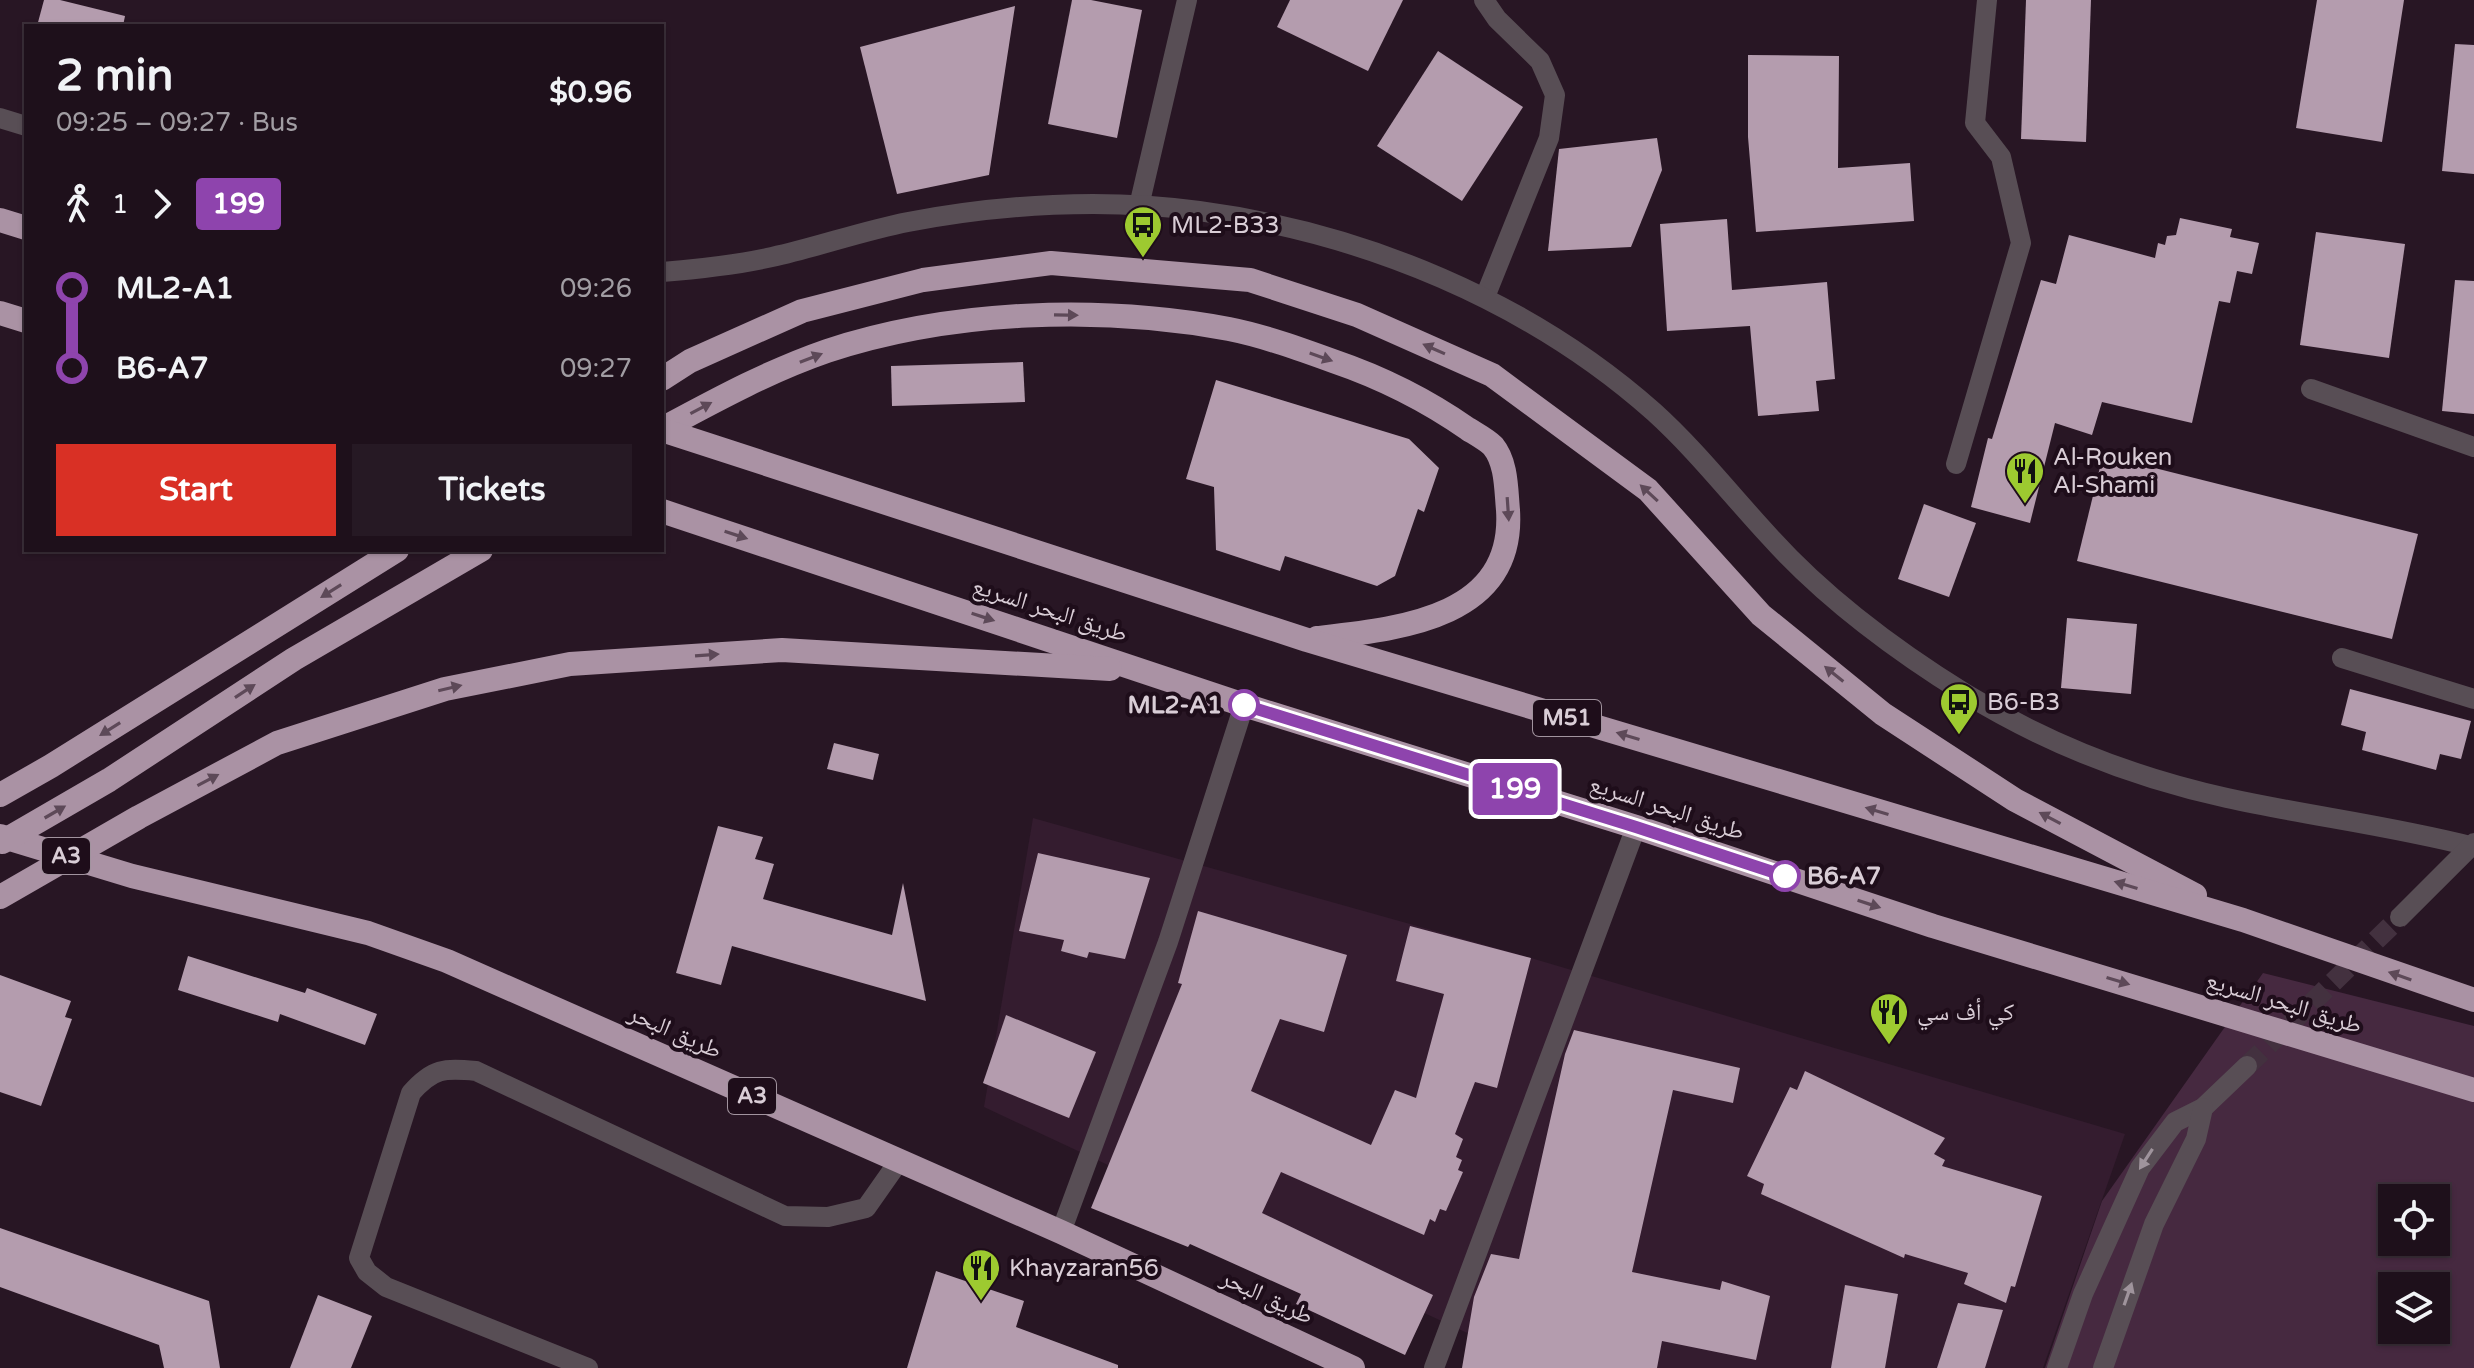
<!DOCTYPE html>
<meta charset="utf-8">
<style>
body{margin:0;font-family:"Varela Round","Noto Naskh Arabic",sans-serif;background:#261924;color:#f1f3f6;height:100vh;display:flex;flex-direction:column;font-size:30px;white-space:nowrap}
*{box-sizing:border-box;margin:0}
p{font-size:26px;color:#a19da3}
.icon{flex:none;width:44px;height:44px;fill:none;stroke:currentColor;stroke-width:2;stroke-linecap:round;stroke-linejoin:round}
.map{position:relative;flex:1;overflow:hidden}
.side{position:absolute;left:24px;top:24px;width:640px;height:528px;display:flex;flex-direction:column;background:#1e101b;border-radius:0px;box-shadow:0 2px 6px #0004,0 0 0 2px #3c303a}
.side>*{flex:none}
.badge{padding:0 16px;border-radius:6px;font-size:28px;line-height:52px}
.buttons{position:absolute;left:2378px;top:1184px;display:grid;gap:16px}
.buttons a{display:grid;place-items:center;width:72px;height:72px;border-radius:0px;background:#1e101b;box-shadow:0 2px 6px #0004,0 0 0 2px #3c303a;font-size:40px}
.map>.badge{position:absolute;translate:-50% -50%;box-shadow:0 0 0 4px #fff}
.legs{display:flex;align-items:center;gap:12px;height:88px;padding:0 32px;font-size:26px}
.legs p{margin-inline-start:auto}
.overview{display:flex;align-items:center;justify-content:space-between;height:136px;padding:0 32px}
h1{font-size:44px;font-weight:800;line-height:60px}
.cta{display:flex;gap:16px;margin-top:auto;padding:16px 32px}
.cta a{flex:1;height:92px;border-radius:0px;background:#d93025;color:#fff;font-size:32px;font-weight:800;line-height:92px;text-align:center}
.cta a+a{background:#261924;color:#f1f3f6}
ul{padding:0 32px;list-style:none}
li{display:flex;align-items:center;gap:28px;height:80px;font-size:30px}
li i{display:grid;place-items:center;width:12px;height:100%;margin:0 10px;background:currentColor}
li i::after{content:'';width:20px;height:20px;margin:-10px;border:6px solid;border-radius:50%;background:#1e101b}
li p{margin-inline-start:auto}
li:first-child i{background:linear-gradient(#0000 50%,currentColor 0)}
li:last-child i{background:linear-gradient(currentColor 50%,#0000 0)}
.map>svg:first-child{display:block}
</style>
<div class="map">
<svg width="2474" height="1368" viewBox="0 0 2474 1368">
<rect width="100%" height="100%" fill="#281624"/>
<polygon fill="#341c2f" points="1033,818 1531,958 2125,1134 2043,1368 1542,1368 984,1107"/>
<path fill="#462940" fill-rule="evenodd" d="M2263,973L2474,1026V1368H2045L2102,1201ZM2392,1198H2436V1242H2392ZM2392,1286H2436V1330H2392Z"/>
<g fill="#b49cae">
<polygon points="44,0 60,0 125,16 123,26 37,26"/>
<polygon points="1072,0 1091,0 1142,10 1117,138 1048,124"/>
<polygon points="1290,0 1403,0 1368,71 1277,27"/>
<polygon points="2026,0 2091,0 2086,142 2021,139"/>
<polygon points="2317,0 2404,0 2382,142 2296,128"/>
<polygon points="1015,6 989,175 897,194 860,47"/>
<polygon points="2455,44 2474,45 2474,174 2442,171"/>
<polygon points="1438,51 1523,107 1462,201 1377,146"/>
<polygon points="1748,55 1839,56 1838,168 1910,163 1914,221 1756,232 1748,137"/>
<polygon points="1657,138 1662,170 1631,247 1548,251 1559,149"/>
<polygon points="2180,218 2232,229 2230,237 2259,243 2252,274 2237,271 2230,303 2219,301 2192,423 2102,402 2092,435 2055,423 2030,523 1971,507 1988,438 1992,439 2041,280 2056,284 2069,235 2155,258 2158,243 2165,245 2167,236 2176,235"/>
<polygon points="1727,219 1732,290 1827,282 1835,379 1816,381 1819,411 1758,416 1750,326 1667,331 1660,224"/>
<polygon points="2316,232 2405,244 2389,358 2300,345"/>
<polygon points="2455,280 2474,281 2474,414 2442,411"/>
<polygon points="1023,362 1025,402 892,406 891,366"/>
<polygon points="1216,380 1409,439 1439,468 1424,512 1418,509 1395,576 1377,586 1285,556 1280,571 1216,550 1214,487 1186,479"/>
<polygon points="2103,455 2418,534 2392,639 2077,561"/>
<polygon points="1924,504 1976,523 1949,597 1898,579"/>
<polygon points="2067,618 2137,624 2131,694 2061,688"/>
<polygon points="2350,689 2471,721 2461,759 2440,754 2436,770 2362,750 2366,732 2341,725"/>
<polygon points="834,743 879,754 873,780 827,769"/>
<polygon points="718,826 763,837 755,859 774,864 763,899 892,935 903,883 926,1001 732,946 721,985 676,973"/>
<polygon points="1038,853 1150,878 1125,959 1089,952 1087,958 1061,951 1064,940 1019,931"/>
<polygon points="1198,911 1347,955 1324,1032 1280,1019 1251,1091 1371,1145 1395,1090 1416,1098 1444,994 1396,981 1410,926 1531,958 1497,1088 1475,1082 1455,1134 1463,1139 1456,1157 1462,1160 1458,1170 1463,1172 1446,1211 1440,1209 1435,1222 1430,1219 1424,1235 1281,1172 1262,1213 1433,1295 1405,1355 1296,1304 1301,1294 1190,1244 1188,1247 1091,1208 1182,984 1178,983"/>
<polygon points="188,956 305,993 307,988 377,1014 365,1045 280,1014 278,1022 178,990"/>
<polygon points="0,975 71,1001 65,1017 72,1019 41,1106 0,1092"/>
<polygon points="1006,1015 1096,1052 1069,1118 983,1083"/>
<polygon points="1574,1030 1740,1068 1733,1103 1673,1090 1632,1272 1720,1290 1722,1281 1770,1296 1756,1360 1662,1341 1657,1368 1462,1368 1474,1297 1491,1254 1519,1259 1565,1054"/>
<polygon points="1805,1071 1945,1138 1934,1154 1945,1160 1942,1166 2042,1196 2015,1287 2011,1286 2006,1303 1964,1284 1968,1273 1905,1254 1904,1258 1761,1194 1764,1184 1747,1176 1790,1087 1797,1090"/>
<polygon points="0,1228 209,1301 220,1368 164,1368 159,1345 0,1287"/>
<polygon points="936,1271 1024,1301 1016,1327 1118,1365 1118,1368 907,1368"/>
<polygon points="1845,1285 1898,1294 1885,1368 1831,1368"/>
<polygon points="318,1295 372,1316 351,1368 290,1368"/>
<polygon points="1958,1303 2003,1310 1985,1368 1937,1368"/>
</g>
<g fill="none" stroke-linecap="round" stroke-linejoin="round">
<polyline stroke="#43313f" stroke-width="20" stroke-dasharray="20 10" stroke-linecap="butt" points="2247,1066 2400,917"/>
<g stroke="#584e55" stroke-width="20">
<polyline points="1484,0 1497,19 1540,61 1555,95 1549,138 1485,297"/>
<polyline points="0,118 26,126"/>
<polyline points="1139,206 1187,0"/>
<path d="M662,272C699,269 736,265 772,257C818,247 862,231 908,222C1002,204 1105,198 1199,211C1364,233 1529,301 1654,412C1696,450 1731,495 1770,537C1826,599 1895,650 1966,694C2046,743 2136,778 2227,798C2309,816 2393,826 2474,847"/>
<polyline points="2311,389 2474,447"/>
<polyline points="1956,464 2021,243 2001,157 1975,123 1987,0"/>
<polyline points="2342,658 2474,699"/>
<polyline points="2400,917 2474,843"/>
<polyline points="1061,1232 1168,942 1244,705"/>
<path d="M588,1368L386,1287L367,1272L359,1258L411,1093C433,1068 444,1068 476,1071L785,1216L828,1217L866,1208L899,1161"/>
<polyline points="1434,1368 1636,827"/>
<polyline points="2057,1368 2083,1294 2140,1168 2175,1122 2203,1108 2247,1066"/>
<polyline points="2103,1368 2154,1224 2196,1139 2203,1108"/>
</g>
<g stroke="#aa92a4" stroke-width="24">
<polyline points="0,220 26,228"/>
<polyline points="0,313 26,321"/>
<polyline points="662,379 690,361 802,311 923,280 1051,263 1250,280 1357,315 1492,375 1648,490 1761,615 1883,714 2015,800 2195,895"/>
<path d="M662,429C716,400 769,371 827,351C952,310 1100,305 1229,329C1264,336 1300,349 1333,361C1383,378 1425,399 1468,429C1476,434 1487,440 1493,446C1507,463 1506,490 1508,510C1515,619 1398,629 1317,638"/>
<polyline points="662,430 1307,640 2243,920 2474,1000"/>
<polyline points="662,511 1244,705 1636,827 1933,926 2474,1090"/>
<polyline points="0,795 51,766 397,550"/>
<polyline points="0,836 132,876 368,933 447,961 1061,1232 1353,1368"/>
<polyline points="2,842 109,780 294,659 481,550"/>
<polyline points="0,897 139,817 277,743 445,689 570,664 782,650 1110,669"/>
</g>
</g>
<defs><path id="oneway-solid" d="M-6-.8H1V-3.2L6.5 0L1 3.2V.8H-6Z" transform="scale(2)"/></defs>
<g fill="#5d4958">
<use href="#oneway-solid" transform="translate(1066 315) rotate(1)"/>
<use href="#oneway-solid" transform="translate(1434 349) rotate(-156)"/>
<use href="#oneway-solid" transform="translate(1321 357) rotate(19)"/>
<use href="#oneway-solid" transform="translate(811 358) rotate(-21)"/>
<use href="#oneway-solid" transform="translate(701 408) rotate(-28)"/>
<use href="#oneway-solid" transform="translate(1649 493) rotate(-137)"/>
<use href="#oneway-solid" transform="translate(1508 509) rotate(86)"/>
<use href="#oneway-solid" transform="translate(736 535) rotate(18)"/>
<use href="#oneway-solid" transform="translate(331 591) rotate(148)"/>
<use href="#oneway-solid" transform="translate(983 617) rotate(18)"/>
<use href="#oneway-solid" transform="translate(707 655) rotate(-4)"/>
<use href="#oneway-solid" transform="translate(1834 674) rotate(-141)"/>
<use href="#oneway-solid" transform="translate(450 688) rotate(-13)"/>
<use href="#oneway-solid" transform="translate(245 691) rotate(-33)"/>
<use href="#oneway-solid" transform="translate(110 729) rotate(148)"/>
<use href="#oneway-solid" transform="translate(1628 736) rotate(-163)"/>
<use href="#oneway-solid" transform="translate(208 780) rotate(-28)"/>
<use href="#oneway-solid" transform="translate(1877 811) rotate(-163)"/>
<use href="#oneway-solid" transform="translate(55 812) rotate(-30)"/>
<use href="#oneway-solid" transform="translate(2050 818) rotate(-152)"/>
<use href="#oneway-solid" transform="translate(2126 885) rotate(-163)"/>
<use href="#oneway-solid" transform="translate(1869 904) rotate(18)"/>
<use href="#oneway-solid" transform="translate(2400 976) rotate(-161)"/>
<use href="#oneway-solid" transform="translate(2118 981) rotate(17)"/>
</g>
<g fill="#9f949c">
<use href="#oneway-solid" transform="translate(2146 1159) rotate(123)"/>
<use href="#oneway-solid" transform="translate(2128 1294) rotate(-71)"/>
</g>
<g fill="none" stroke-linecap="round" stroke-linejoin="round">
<g stroke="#fff" stroke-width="18">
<polyline id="line-1" points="1244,705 1636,827 1785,876"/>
</g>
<use href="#line-1" stroke="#8e44ad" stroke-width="12"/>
</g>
<defs>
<g id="bus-pin" transform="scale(2)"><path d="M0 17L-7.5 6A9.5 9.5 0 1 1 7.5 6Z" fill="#9dca30" stroke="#1e0d1a"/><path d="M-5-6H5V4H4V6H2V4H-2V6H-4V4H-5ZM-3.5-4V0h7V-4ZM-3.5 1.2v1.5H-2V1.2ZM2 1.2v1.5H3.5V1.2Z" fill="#111"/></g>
<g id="restaurant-pin" transform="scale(2)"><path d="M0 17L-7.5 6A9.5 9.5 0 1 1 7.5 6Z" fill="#9dca30" stroke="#1e0d1a"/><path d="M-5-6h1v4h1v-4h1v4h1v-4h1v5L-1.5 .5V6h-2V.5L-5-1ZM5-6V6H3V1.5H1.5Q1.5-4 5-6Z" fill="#111"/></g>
</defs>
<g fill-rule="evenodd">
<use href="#bus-pin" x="1143" y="225"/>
<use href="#restaurant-pin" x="2025" y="471"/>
<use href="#bus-pin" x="1959" y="702"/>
<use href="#restaurant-pin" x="1889" y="1012"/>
<use href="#restaurant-pin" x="981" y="1268"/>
</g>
<g fill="#fff" stroke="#8e44ad" stroke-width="4">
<circle cx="1244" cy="705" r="14"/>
<circle cx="1785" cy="876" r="14"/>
</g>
<g text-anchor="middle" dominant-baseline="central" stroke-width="8" stroke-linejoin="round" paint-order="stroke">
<g fill="#1e0d1a" stroke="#a1939e" stroke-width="2">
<rect x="1533" y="700" width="68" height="36" rx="6"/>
<rect x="42" y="838" width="48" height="36" rx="6"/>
<rect x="728" y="1078" width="48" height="36" rx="6"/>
</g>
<g font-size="22" font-weight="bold" fill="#d9cdd6">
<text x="1567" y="718">M51</text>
<text x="66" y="856">A3</text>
<text x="752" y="1096">A3</text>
</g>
<g font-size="24" fill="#d9cdd6" stroke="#1e0d1a" text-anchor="start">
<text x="1171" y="225">ML2-B33</text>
<text x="2053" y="457">Al-Rouken<tspan x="2053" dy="28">Al-Shami</tspan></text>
<text x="1987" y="702">B6-B3</text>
<text x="1917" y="1012">كي أف سي</text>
<text x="1009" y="1268">Khayzaran56</text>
</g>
<g font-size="24" fill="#d9cdd6" stroke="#1e0d1a">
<text transform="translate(1050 610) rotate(18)">طريق البحر السريع</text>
<text transform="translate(1667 808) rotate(18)">طريق البحر السريع</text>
<text transform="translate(2284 1003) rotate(17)">طريق البحر السريع</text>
<text transform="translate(675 1032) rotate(24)">طريق البحر</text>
<text transform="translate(1267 1297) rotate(25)">طريق البحر</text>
</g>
<g font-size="24" font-weight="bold" fill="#d9cdd6" stroke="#1e0d1a" text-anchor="end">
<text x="1222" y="705">ML2-A1</text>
<text x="1807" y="876" text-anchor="start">B6-A7</text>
</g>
</g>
</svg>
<div class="buttons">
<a><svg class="icon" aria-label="locate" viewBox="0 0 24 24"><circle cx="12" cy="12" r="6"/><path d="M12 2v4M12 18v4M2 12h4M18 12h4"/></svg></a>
<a><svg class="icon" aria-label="layers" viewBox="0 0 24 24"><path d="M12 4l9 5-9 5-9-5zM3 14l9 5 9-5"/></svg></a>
</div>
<b class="badge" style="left:1515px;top:789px;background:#8e44ad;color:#fff">199</b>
<section class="side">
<div class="overview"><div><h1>2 min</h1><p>09:25 – 09:27 · Bus</p></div><b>$0.96</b></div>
<div class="legs"><svg class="icon" aria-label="walk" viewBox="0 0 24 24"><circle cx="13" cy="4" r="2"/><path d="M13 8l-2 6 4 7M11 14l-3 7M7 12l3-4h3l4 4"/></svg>1<svg class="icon" aria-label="forward" viewBox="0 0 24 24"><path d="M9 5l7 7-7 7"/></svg><b class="badge" style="background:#8e44ad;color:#fff">199</b></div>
<ul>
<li><i style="color:#8e44ad"></i><b>ML2-A1</b><p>09:26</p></li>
<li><i style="color:#8e44ad"></i><b>B6-A7</b><p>09:27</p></li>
</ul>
<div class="cta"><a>Start</a><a>Tickets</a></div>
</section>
</div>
